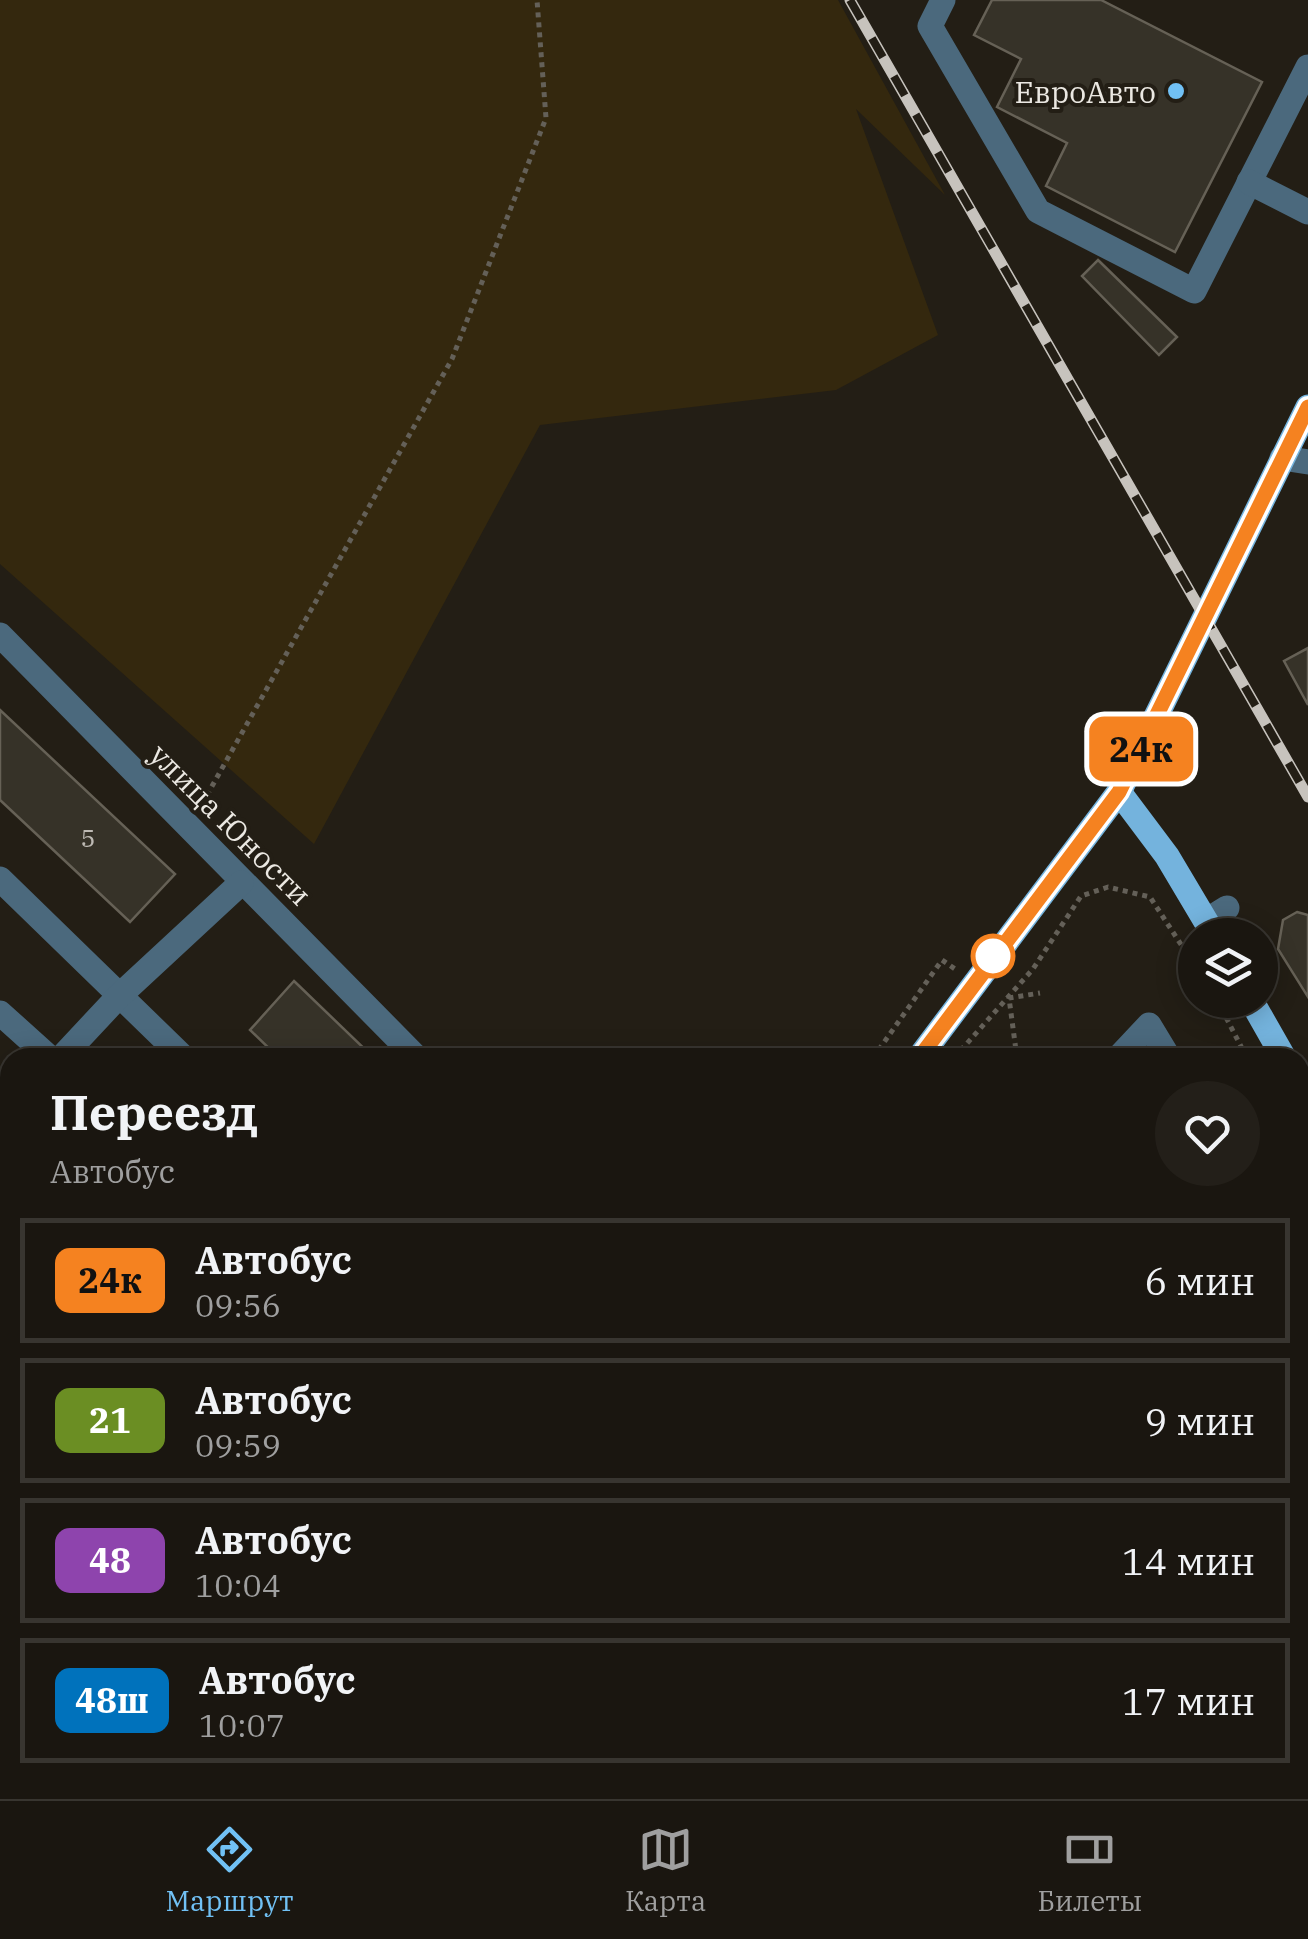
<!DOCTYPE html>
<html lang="ru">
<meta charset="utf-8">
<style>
body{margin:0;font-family:"IBM Plex Serif",serif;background:#231f19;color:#f1f3f6;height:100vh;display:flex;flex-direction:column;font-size:38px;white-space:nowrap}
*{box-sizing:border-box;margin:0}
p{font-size:32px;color:#9f9f9f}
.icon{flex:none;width:55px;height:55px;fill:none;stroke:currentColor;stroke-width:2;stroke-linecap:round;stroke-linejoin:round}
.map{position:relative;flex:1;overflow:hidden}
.side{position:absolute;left:0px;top:1048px;width:1310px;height:752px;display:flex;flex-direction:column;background:#1a1610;border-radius:30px 30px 0 0;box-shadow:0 5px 25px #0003,0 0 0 2px #383530}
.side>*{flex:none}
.badge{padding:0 20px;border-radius:15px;font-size:35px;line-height:65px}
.controls{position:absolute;left:1178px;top:918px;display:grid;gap:20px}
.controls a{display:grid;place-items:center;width:100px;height:100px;border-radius:50%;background:#1a1610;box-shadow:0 5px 25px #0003,0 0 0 2px #383530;font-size:50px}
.map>.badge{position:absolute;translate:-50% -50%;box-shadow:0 0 0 5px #fff}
.round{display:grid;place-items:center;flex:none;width:105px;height:105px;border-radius:52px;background:#231f19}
.head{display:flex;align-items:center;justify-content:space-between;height:170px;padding:0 50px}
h1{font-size:48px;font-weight:700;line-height:75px}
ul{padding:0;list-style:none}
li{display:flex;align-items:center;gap:30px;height:125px;margin:0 20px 15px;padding:0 30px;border:5px solid #383530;border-radius:0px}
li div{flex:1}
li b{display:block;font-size:38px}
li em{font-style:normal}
li .badge{min-width:110px;font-weight:700;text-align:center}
.tab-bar{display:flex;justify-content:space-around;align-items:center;height:140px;border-top:2px solid #383530;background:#1a1610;font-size:28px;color:#9f9f9f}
.tab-bar a{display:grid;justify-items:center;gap:5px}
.tab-bar .current{color:#71c1f5}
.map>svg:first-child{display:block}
</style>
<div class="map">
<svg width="1308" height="1799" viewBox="0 0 1308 1799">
<rect width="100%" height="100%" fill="#231e15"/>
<polygon fill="#34280e" points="0,0 838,0 945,195 856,109 938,335 836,390 540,425 314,844 0,564"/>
<g fill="#363228" stroke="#666156" stroke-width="2.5">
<polygon points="992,0 1101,0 1262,82 1175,252 1046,186 1067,143 997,107 1021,59 974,35"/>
<polygon points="1098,260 1177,337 1159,355 1082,276"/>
<polygon points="1308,648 1308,705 1284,661"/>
<polygon points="0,710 175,874 130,922 0,800"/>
<polygon points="1297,912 1308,915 1308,997 1278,949 1283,920"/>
<polygon points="294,981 374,1058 279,1058 250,1030"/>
</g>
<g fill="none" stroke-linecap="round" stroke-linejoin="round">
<g stroke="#646058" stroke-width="5" stroke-dasharray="5 5" stroke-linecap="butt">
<polyline points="202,804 452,359 546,118 537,0"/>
<polyline points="1217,1000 1247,1058"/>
<polyline points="873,1058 942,960 958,971"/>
<polyline points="954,1058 1033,969 1081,896 1108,887 1150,897 1195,966"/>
<polyline points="1017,1058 1009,998 1040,993"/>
<polyline points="1300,1149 1308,1162"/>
</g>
<g stroke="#4b697d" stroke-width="25">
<polyline points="943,0 930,26 1038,211 1194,291 1308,67"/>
<polyline points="1249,182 1308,212"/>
<polyline points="1282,458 1308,462"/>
<polyline points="0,635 417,1058"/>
<polyline points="0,879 184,1058"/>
<polyline points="1206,921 1227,908"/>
<polyline points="0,1013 50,1058"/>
<polyline points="61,1058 118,997 241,883"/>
<polyline points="1118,1058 1149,1025 1169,1058"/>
<polyline points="0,1270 10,1260"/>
<polyline points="1300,1277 1308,1290"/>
<polyline points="1300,1362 1308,1350"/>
<polyline points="1300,1551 1308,1544"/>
<polyline points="0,1753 10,1744"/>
<polyline points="575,1790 585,1799"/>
<polyline points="931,1799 940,1790"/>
<polyline points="1007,1799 1018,1790"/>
</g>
<g stroke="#74b3dd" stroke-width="25">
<polyline points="1119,792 1167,856 1214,935"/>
<polyline points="1251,1000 1284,1058"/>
<polyline points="919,1058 1119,792 1308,407"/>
<polyline points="1300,1084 1308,1097"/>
<polyline points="235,1799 243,1790"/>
</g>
<g stroke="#c7c3bd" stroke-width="11">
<polyline id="rail" points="850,0 1308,797"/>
</g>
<use href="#rail" stroke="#231e15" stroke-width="8" stroke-dasharray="22" stroke-linecap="butt"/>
</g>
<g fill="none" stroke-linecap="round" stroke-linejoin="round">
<g stroke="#fff" stroke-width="22">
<polyline id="line" points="919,1058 1119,792 1308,407"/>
</g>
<use href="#line" stroke="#f58220" stroke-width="15"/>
</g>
<circle fill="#71c1f5" stroke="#231e15" stroke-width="4" cx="1176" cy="91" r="10"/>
<circle fill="#fff" stroke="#f58220" stroke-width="5" cx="993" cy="956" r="20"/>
<g text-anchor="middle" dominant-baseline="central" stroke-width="8" stroke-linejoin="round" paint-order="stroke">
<g font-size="25" fill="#bebab4">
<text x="88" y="837">5</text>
</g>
<g font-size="30" fill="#ebe8e2" stroke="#231e15" text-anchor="end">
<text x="1156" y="91">ЕвроАвто</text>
</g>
<g font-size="30" fill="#ebe8e2" stroke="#231e15">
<text transform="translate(231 824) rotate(45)">улица Юности</text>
</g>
</g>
</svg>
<div class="controls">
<a><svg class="icon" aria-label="layers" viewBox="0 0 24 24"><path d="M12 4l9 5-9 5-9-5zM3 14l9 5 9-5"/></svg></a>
</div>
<b class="badge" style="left:1141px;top:749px;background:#f58220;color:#111">24к</b>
<section class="side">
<div class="head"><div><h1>Переезд</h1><p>Автобус</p></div><a class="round"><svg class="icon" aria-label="heart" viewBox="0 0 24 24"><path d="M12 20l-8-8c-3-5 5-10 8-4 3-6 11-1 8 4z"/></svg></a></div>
<ul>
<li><span class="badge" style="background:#f58220;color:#111">24к</span><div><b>Автобус</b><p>09:56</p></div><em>6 мин</em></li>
<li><span class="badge" style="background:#6b8e23;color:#fff">21</span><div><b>Автобус</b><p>09:59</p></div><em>9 мин</em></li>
<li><span class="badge" style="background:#8e44ad;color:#fff">48</span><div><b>Автобус</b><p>10:04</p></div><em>14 мин</em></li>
<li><span class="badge" style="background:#0072bc;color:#fff">48ш</span><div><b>Автобус</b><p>10:07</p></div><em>17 мин</em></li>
</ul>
</section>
</div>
<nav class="tab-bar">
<a class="current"><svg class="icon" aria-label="directions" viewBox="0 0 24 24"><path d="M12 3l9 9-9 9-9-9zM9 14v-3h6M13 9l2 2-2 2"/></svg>Маршрут</a>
<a><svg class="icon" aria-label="map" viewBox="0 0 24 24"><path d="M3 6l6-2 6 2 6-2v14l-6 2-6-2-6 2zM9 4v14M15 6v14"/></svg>Карта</a>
<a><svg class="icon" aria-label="tickets" viewBox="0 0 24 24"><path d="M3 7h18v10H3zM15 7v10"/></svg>Билеты</a>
</nav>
